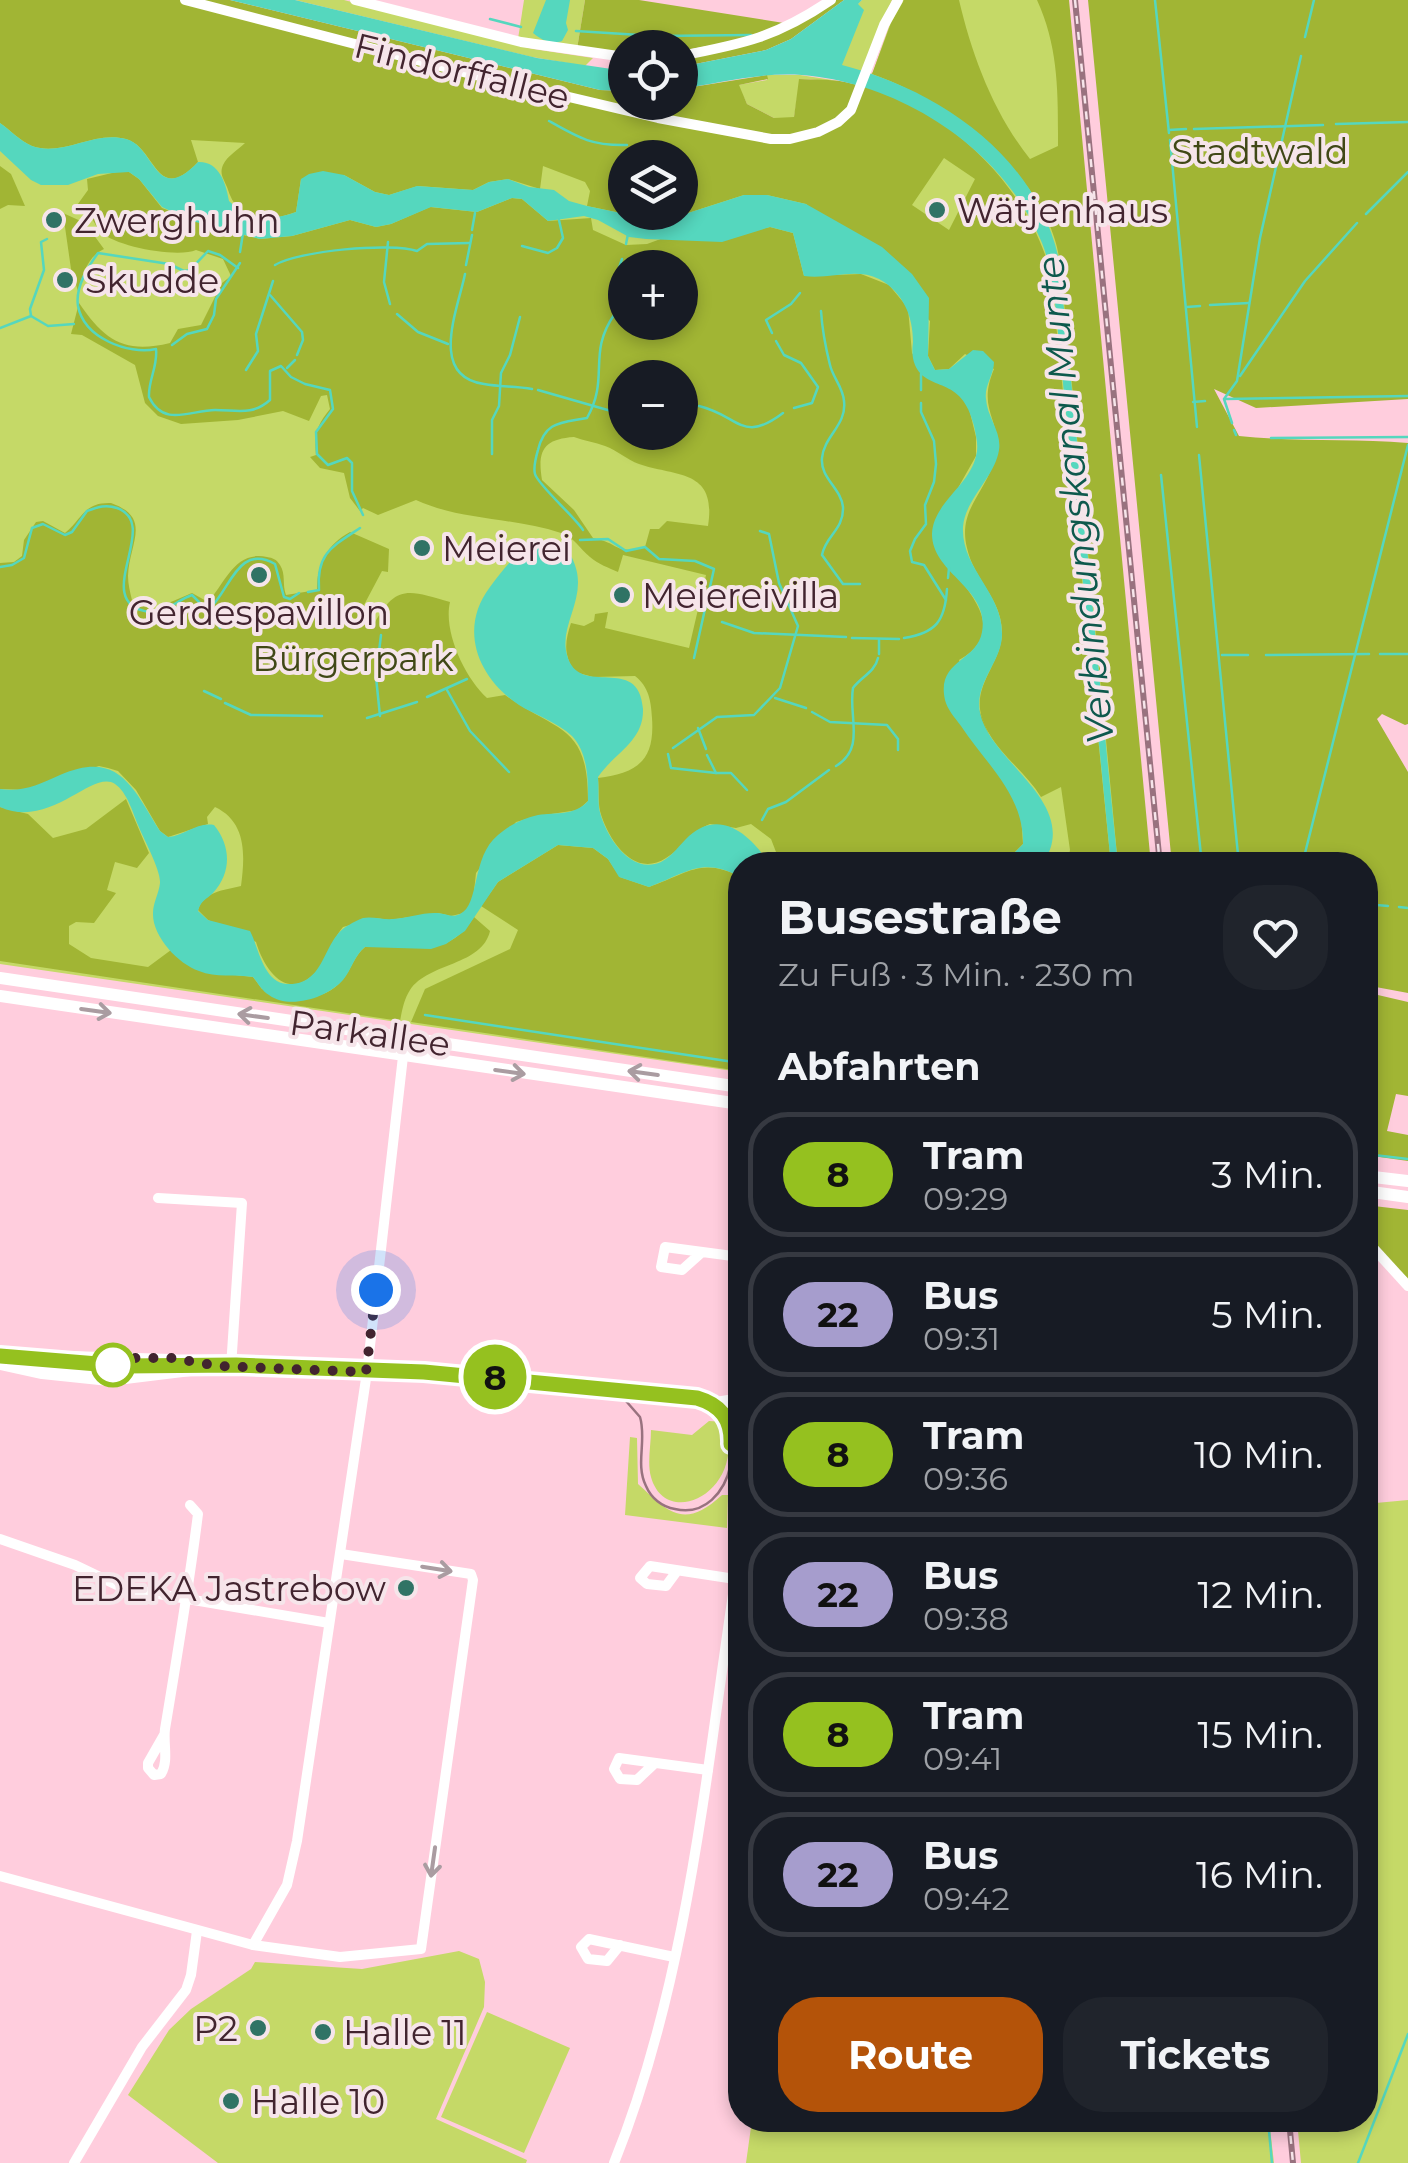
<!DOCTYPE html>
<html lang="de">
<meta charset="utf-8">
<style>
body{margin:0;font-family:Montserrat,sans-serif;background:#20242c;color:#f1f3f6;height:100vh;display:flex;flex-direction:column;font-size:38px;white-space:nowrap}
*{box-sizing:border-box;margin:0}
p{font-size:32px;color:#9ea1a6}
.icon{flex:none;width:55px;height:55px;fill:none;stroke:currentColor;stroke-width:2;stroke-linecap:round;stroke-linejoin:round}
.map{position:relative;flex:1;overflow:hidden}
.sheet{position:absolute;left:728px;top:852px;width:650px;height:1280px;display:flex;flex-direction:column;background:#171b24;border-radius:40px;box-shadow:0 5px 15px #0003}
.sheet>*{flex:none}
.badge{padding:0 20px;border-radius:32px;font-size:35px;line-height:65px}
.fabs{position:absolute;left:608px;top:30px;display:grid;gap:20px}
.fabs a{display:grid;place-items:center;width:90px;height:90px;border-radius:50%;background:#171b24;box-shadow:0 5px 15px #0003;font-size:50px}
.you{position:absolute;width:50px;height:50px;margin:-25px;border:8px solid #fff;border-radius:50%;background:#1a73e8;box-shadow:0 0 0 15px #1a73e833}
.map>.badge{position:absolute;translate:-50% -50%;box-shadow:0 0 0 5px #fff}
h2{padding:0 50px;font-size:38px;line-height:90px}
.round{display:grid;place-items:center;flex:none;width:105px;height:105px;border-radius:40px;background:#20242c}
.summary{display:flex;align-items:center;justify-content:space-between;height:170px;padding:0 50px}
h1{font-size:48px;font-weight:700;line-height:75px}
.primary-button{display:flex;gap:20px;margin-top:auto;padding:20px 50px}
.primary-button a{flex:1;height:115px;border-radius:40px;background:#b45309;color:#fff;font-size:40px;font-weight:700;line-height:115px;text-align:center}
.primary-button a+a{background:#20242c;color:#f1f3f6}
ul{padding:0;list-style:none}
li{display:flex;align-items:center;gap:30px;height:125px;margin:0 20px 15px;padding:0 30px;border:5px solid #363941;border-radius:40px}
li div{flex:1}
li b{display:block;font-size:38px}
li em{font-style:normal}
li .badge{min-width:110px;font-weight:700;text-align:center}
.map>svg:first-child{display:block}
</style>
<div class="map">
<svg width="1408" height="2163" viewBox="0 0 1408 2163">
<rect width="100%" height="100%" fill="#ffcddd"/>
<g fill="#c5d967" fill-rule="evenodd">
<path d="M0,0L799,147L873,72L891,21L903,0H1061L1147,865H740V1072L0,964ZM625,158H680V212H625ZM625,268H680V322H625ZM625,378H680V432H625Z"/>
<polygon points="295,0 344,0 533,49 593,58 585,66 532,57"/>
<polygon points="524,0 585,0 577,49 518,39"/>
<polygon points="862,0 892,0 861,75 796,60"/>
<polygon points="767,75 800,75 839,81 800,79 794,118 774,118 747,104 738,85 767,80"/>
<path d="M709,1421L725,1422C747,1492 666,1531 651,1477C647,1463 651,1445 651,1430L692,1435Z"/>
<path d="M630,1437L637,1438L638,1484C668,1511 683,1531 722,1495H728L727,1528L625,1515Z"/>
<polygon points="1408,1500 1408,2163 1301,2163 1297,2120 1365,2120 1365,1504"/>
<polygon points="459,1951 479,1959 485,1982 484,2007 436,2119 527,2160 526,2163 218,2163 128,2095 169,2030 191,2009 251,1969 255,1962 362,1969"/>
<polygon points="487,2012 570,2048 524,2153 441,2117"/>
<polygon points="752,2120 1269,2120 1274,2163 746,2163"/>
</g>
<g fill="#a1b534" fill-rule="evenodd">
<path d="M0,0H230L600,90L625,91V102H680V89L767,75L768,79L739,85L747,104L774,118L794,117L799,79C815,80 831,79 845,82C941,101 1027,181 1051,274L1111,865H1067L1070,850L1061,787L1041,797C1024,769 993,751 982,718C971,685 1003,662 1002,631C1001,598 974,580 967,548C957,508 988,492 995,456C1003,418 976,412 994,369L965,354L949,369L935,370L928,356L930,321L806,204L767,195H744L685,214L654,220L587,206L590,191L585,182L543,166L540,189L508,179L489,182L473,190L418,186L389,195L375,192L344,175L301,179L296,212C263,224 238,223 227,187C224,179 219,174 223,165C227,156 239,149 245,143L191,140L198,162C156,207 156,147 126,139C94,130 63,157 32,146C20,141 10,130 0,123ZM625,158H680V212H625ZM944,158L975,179L949,230L912,205Z"/>
<polygon points="585,0 639,0 790,24 747,39 680,51 680,48 625,48 625,54 577,49"/>
<path d="M836,0H844L791,39L766,50L680,67V58C751,46 776,41 836,0Z"/>
<path d="M904,0H959C972,56 994,114 1030,159L1058,146C1058,94 1059,48 1037,0H1069L1151,865H1118L1063,291C1061,273 1060,254 1054,237C1031,164 941,98 872,74L891,23Z"/>
<path d="M1088,0H1408V399L1256,408L1214,389L1239,436C1295,442 1351,438 1408,443V724L1405,725L1382,714L1377,719L1408,772V993L1365,985V865H1172Z"/>
<polygon points="0,166 11,174 25,206 8,205 0,209"/>
<path d="M116,172H129L139,179L162,208L221,230L260,239L292,236L350,220L376,227L391,224L430,207L477,212L512,198L522,199L548,221L591,218L593,230L626,245L647,244L666,237L703,241L770,227L793,233L804,276L861,274L889,285L908,308L912,353L931,379L955,390L967,400L976,437V456L932,534C943,575 1023,623 959,660L1021,815L1023,844L1009,858L992,865H781L771,839L751,824L736,828L710,824C691,832 683,848 666,858C634,879 608,840 600,811C598,801 599,789 598,778C638,773 655,760 652,718C651,701 649,687 635,676L593,677L575,672C563,655 565,641 571,623L584,626L594,621L595,614L608,612L605,628L689,648L706,575L623,555L618,572C609,568 598,564 590,557C580,549 574,537 561,533C513,517 462,521 416,500L378,515L363,508L360,511L350,498L344,473L320,468L310,457L316,455C314,434 317,425 330,409L327,395L321,396L309,421L283,411L238,420L181,424L158,416L145,403L135,365L82,335L71,334L79,303C105,341 125,354 170,343L178,329L201,325L222,283L231,276L223,259L196,250C178,258 116,247 101,232C96,227 92,218 88,211L75,208L88,190L87,179ZM625,268H680V322H625ZM625,378H680V432H625ZM574,437C584,441 595,442 605,446C617,450 627,460 639,464C677,477 717,469 708,526L667,521L659,529H650L645,547C614,555 620,543 593,538L574,510L542,480C537,450 544,439 574,437Z"/>
<path d="M63,213L85,223L104,249C88,256 82,275 78,291L71,269Z"/>
<path d="M111,503C153,518 129,543 128,576C128,584 130,592 132,600L152,610L192,593L208,602C225,583 235,550 267,557C273,558 276,559 280,565C286,574 282,584 286,595L317,590C317,563 327,545 350,532L389,549L388,572L382,571L356,620L372,628C395,583 408,590 450,602C443,632 465,678 487,698L505,695C558,733 588,724 588,801L578,810L538,816L516,822L476,873L473,901L464,913L451,916L438,913L389,920L375,918L343,927C334,937 331,951 323,963C294,1005 267,978 256,942L208,920L198,910C203,892 224,890 241,886C245,856 247,822 215,807L207,817L208,824L168,837L160,831L136,790L118,771L108,768L99,766L26,790L0,789V563L14,562L22,556L24,540L36,522L43,521L65,533C83,518 84,502 111,503Z"/>
<path d="M126,799L149,853L137,868L115,862L107,890L116,893L94,923L76,922L69,926V944L91,958L148,967L171,950C197,974 220,973 253,977L262,989C291,995 321,1007 343,979C352,968 354,956 365,947C410,941 444,964 474,917L490,931C482,966 429,962 410,990C404,999 402,1011 400,1021L0,961V807L28,814L53,838L86,829Z"/>
<path d="M558,845L593,848L608,859L620,877L649,887C685,875 702,856 740,877V1071L411,1022L425,989L510,949L518,930L481,906L498,882Z"/>
<polygon points="1365,992 1408,1002 1408,1096 1396,1094 1387,1131 1408,1135 1408,1161 1365,1155"/>
<polygon points="1365,1205 1408,1210 1408,1279 1365,1234"/>
</g>
<g fill="#55d7be">
<polygon points="230,0 295,0 537,58 625,71 625,91 600,90"/>
<path d="M546,0H570L566,23L568,30L562,41C550,45 542,40 533,33Z"/>
<path d="M844,0H862L858,4L864,10L842,65C939,90 1037,156 1059,260C1080,462 1097,663 1118,865H1111L1055,303C1052,283 1050,262 1042,243C1004,149 901,83 802,75C761,72 720,83 680,89V67L766,50L791,39Z"/>
<path d="M0,123C10,130 20,141 32,146C63,157 94,130 126,139C155,146 155,207 198,162C219,161 226,183 229,201C249,221 271,221 296,212L301,179L309,174L323,171L344,175L375,192L389,195L417,186L473,190L489,182L508,179L529,187L554,190L569,201L587,206L654,220L685,214L744,195H767L806,204L882,247L912,274L929,298L928,356L935,370L949,369L973,350L983,351L994,362C994,375 984,386 986,399C987,417 1002,432 999,450C995,477 965,499 963,527C961,568 1002,592 1002,633C1003,661 974,682 980,713C991,764 1084,804 1042,865H992L1009,858L1023,844C1024,795 986,764 961,726C955,718 947,709 945,700C936,660 977,662 982,632C990,588 932,574 932,534C933,503 970,485 976,456C979,446 976,436 974,426C962,374 927,393 915,365C912,358 912,350 913,342C913,316 903,292 879,279C855,267 829,280 804,276L793,233L770,227L722,242L646,239L629,237L598,220L584,216L548,221L522,199L512,198L477,212L431,207L391,224L376,227L350,220L292,236L260,239L192,221L162,207L139,179L129,172L98,174L68,185H41L31,180L0,151Z"/>
<path d="M540,542C555,541 565,545 572,558C591,596 558,623 567,655C579,700 639,652 643,709C644,742 614,753 598,777C599,787 598,798 599,808C604,834 630,876 661,862C674,855 679,845 689,836C721,807 753,837 770,865H740V877C702,856 685,874 649,887L619,877L608,859L593,848L558,845L498,882L465,931L446,944L431,949L365,947C354,956 352,969 343,980C327,998 289,1010 269,995C262,991 258,983 253,977C235,974 216,978 199,971C178,964 152,936 153,913C153,903 159,893 160,883C161,870 143,838 138,825C133,813 127,792 115,784C92,769 51,830 0,807V789C24,792 38,785 60,775C119,749 133,788 160,831L168,837C185,836 196,822 214,825C231,846 232,872 213,893C206,900 201,900 198,911L208,920L250,931C259,948 263,982 287,984C327,986 322,938 349,925C353,922 358,920 363,918C372,916 383,920 393,919C408,918 423,912 438,913C447,914 452,918 460,914C480,905 471,857 498,835C509,825 524,818 538,815C556,812 575,816 588,801C588,779 588,753 572,736C557,722 535,715 519,705C478,678 458,629 490,587C503,570 518,548 540,542Z"/>
</g>
<g fill="none" stroke-linecap="round" stroke-linejoin="round">
<g stroke="#55d7be" stroke-width="2.5">
<polyline points="1155,0 1169,133"/>
<polyline points="490,19 521,27"/>
<polyline points="576,31 656,36 751,35"/>
<polyline points="1305,37 1314,0"/>
<path d="M549,121C579,138 592,146 627,145"/>
<polyline points="1336,124 1408,122"/>
<polyline points="1194,129 1323,125"/>
<polyline points="1169,130 1186,129"/>
<polyline points="1170,140 1197,427"/>
<polyline points="638,146 678,150"/>
<polyline points="1366,214 1408,172"/>
<polyline points="472,230 475,213"/>
<polyline points="388,242 384,282 390,304"/>
<polyline points="626,244 628,234"/>
<polyline points="522,246 548,253 557,248 563,238 559,220"/>
<polyline points="240,252 243,233"/>
<path d="M275,265C298,251 391,242 417,251L427,244L469,243"/>
<polyline points="466,265 472,235"/>
<path d="M238,268L220,255L208,251L190,270L184,271L169,264L98,253C88,267 75,287 78,306C84,338 128,355 156,349C158,367 148,380 149,397C164,428 191,410 215,410C237,410 252,416 270,400V371L281,366L291,377L305,384L330,390L333,409L316,432L317,454L328,465L347,458L352,463V491L363,515"/>
<path d="M465,274C458,309 428,376 484,384C500,387 516,386 532,389"/>
<polyline points="270,295 302,332 303,340 297,355"/>
<polyline points="619,302 617,274 622,259"/>
<polyline points="1210,305 1249,303"/>
<polyline points="1187,307 1200,306"/>
<path d="M821,311C822,327 826,349 830,365C833,378 843,387 844,401C847,425 824,436 822,458C820,478 841,488 843,507C844,530 825,536 822,555L843,584H860"/>
<polyline points="397,314 418,332 448,344"/>
<polyline points="31,316 30,309 44,270 41,242 47,239"/>
<polyline points="0,328 31,316 48,326 74,324"/>
<polyline points="772,333 766,320 791,304 800,293"/>
<polyline points="776,341 784,355 801,363 818,387 812,403 794,408"/>
<polyline points="172,345 187,334 207,329 214,315 216,299 240,263"/>
<polyline points="287,368 295,360"/>
<polyline points="246,370 258,351 256,334 273,281"/>
<polyline points="1240,376 1305,281 1357,223"/>
<polyline points="538,390 625,415"/>
<polyline points="921,390 921,374"/>
<polyline points="1225,399 1408,396"/>
<polyline points="1193,402 1205,401"/>
<polyline points="921,403 921,412 934,441 936,464 934,482 925,505 926,524 915,539 910,551 912,562 924,565 946,600"/>
<polyline points="680,404 692,405"/>
<path d="M699,406C740,416 742,444 783,413"/>
<polyline points="1232,423 1224,399 1237,381 1260,238 1301,56"/>
<polyline points="1234,430 1236,435"/>
<polyline points="1271,438 1408,437"/>
<polyline points="492,454 492,420 499,406 501,373 510,355 520,317"/>
<polyline points="1199,455 1239,865"/>
<polyline points="1161,475 1202,865"/>
<path d="M583,530C574,516 538,485 535,474C533,467 536,457 538,450C545,421 561,423 587,418C610,378 587,354 614,315"/>
<polyline points="580,540 608,539 626,551 645,547 659,559 695,561 714,569 694,658"/>
<path d="M0,567L12,565L24,558L32,528L43,524L65,535L72,532L87,511C98,507 106,504 117,508C163,524 88,603 149,612C165,614 177,600 192,595L205,608H210C230,590 238,543 275,564L284,597L290,599L299,593"/>
<polyline points="948,578 949,568"/>
<path d="M308,592L319,590C316,553 333,546 360,528"/>
<polyline points="216,621 220,628"/>
<polyline points="722,622 754,633 846,637"/>
<polyline points="852,638 899,639"/>
<path d="M904,638C936,633 945,621 947,589"/>
<polyline points="879,654 879,640"/>
<polyline points="1380,654 1408,654"/>
<polyline points="1222,655 1248,655"/>
<polyline points="1266,655 1369,654"/>
<polyline points="447,690 470,731 509,772"/>
<polyline points="204,691 221,699"/>
<polyline points="427,697 467,679"/>
<polyline points="775,698 806,708"/>
<polyline points="225,703 251,715 322,716"/>
<polyline points="812,712 830,722 887,725 898,739 898,750"/>
<polyline points="380,716 376,677 381,635"/>
<polyline points="367,718 417,702"/>
<polyline points="698,728 706,749"/>
<polyline points="673,748 717,717 754,715 780,688 798,626 779,583 769,534 760,531"/>
<polyline points="668,754 671,768 716,773"/>
<polyline points="707,755 716,773 731,773 747,790"/>
<path d="M836,766C866,748 848,716 853,688C861,677 875,672 878,658"/>
<polyline points="762,820 768,809 786,802 829,770"/>
<polyline points="1302,865 1408,445"/>
<polyline points="1365,904 1388,906"/>
<polyline points="1399,907 1408,908"/>
<polyline points="425,1015 740,1063"/>
<polyline points="1368,1150 1374,1155 1408,1159"/>
<polyline points="1268,2120 1272,2163"/>
<polyline points="1358,2163 1408,2034"/>
</g>
<g stroke="#fff" stroke-width="10">
<polyline points="185,0 467,73 658,118 771,139 790,139 818,132 838,122 851,110 884,25 898,0"/>
<polyline points="355,0 521,42 625,57"/>
<path d="M680,56C743,44 777,37 831,0"/>
<polyline points="158,1198 242,1203 231,1367"/>
<polyline points="1365,1239 1408,1286"/>
<polyline points="701,1253 682,1270 661,1267 665,1247 740,1257"/>
<polyline points="0,1354 171,1359 218,1367 421,1374 716,1402 740,1411"/>
<polyline points="0,1365 42,1374 109,1381 207,1369"/>
<polyline points="716,1402 740,1398"/>
<polyline points="0,1539 75,1565 123,1588 329,1623"/>
<polyline points="677,1571 666,1586 647,1584 640,1578 650,1566 735,1579"/>
<path d="M164,1735L148,1763V1768L154,1775L161,1774C169,1761 163,1744 165,1729C177,1657 189,1586 198,1514L190,1505"/>
<polyline points="655,1763 637,1780 620,1779 614,1769 619,1758 708,1770"/>
<polyline points="0,1876 253,1945 340,1957 421,1949 473,1580 471,1574 341,1554"/>
<polyline points="253,1945 287,1885 297,1841 367,1372 405,1039"/>
<polyline points="620,1945 607,1961 588,1959 581,1947 589,1939 674,1957"/>
<polyline points="74,2163 142,2047 186,1990 191,1975 197,1931"/>
<path d="M614,2163C691,1973 708,1750 740,1548"/>
</g>
<g stroke="#fff" stroke-width="12">
<polyline points="0,978 740,1087"/>
<polyline points="0,996 740,1104"/>
<polyline points="1365,1176 1408,1181"/>
<polyline points="1365,1191 1408,1197"/>
</g>
<path stroke="#99727f" stroke-width="2.5" d="M0,1356L122,1366L236,1365L424,1371L697,1399C757,1414 734,1523 675,1509C662,1507 651,1498 646,1486C635,1464 647,1440 640,1417L626,1401L604,1393"/>
<g stroke="#99727f" stroke-width="6">
<g id="rail">
<polyline points="1075,0 1160,865"/>
<polyline points="1289,2120 1293,2163"/>
</g>
</g>
<use href="#rail" stroke="#f6e5ea" stroke-width="2.5" stroke-dasharray="8" stroke-linecap="butt"/>
</g>
<defs><path id="oneway-shaft" d="M-6 0H5M1.5-3L5.5 0L1.5 3" fill="none" stroke-width="1.6" stroke-linecap="round" stroke-linejoin="round" transform="scale(2.5)"/></defs>
<g stroke="#aa9ca1">
<use href="#oneway-shaft" transform="translate(96 1011) rotate(8)"/>
<use href="#oneway-shaft" transform="translate(253 1016) rotate(-172)"/>
<use href="#oneway-shaft" transform="translate(510 1072) rotate(8)"/>
<use href="#oneway-shaft" transform="translate(643 1073) rotate(-172)"/>
<use href="#oneway-shaft" transform="translate(437 1569) rotate(9)"/>
<use href="#oneway-shaft" transform="translate(433 1862) rotate(98)"/>
</g>
<g fill="none" stroke-linecap="round" stroke-linejoin="round">
<g stroke="#fff" stroke-width="22">
<path id="line" d="M0,1356L122,1366L236,1365L424,1372L697,1398C721,1405 732,1420 731,1444"/>
</g>
<use href="#line" stroke="#95c11f" stroke-width="15"/>
<polyline stroke="#42242f" stroke-width="10" stroke-dasharray="0 18" points="113,1365 108,1358 171,1358 218,1366 366,1372 376,1290"/>
</g>
<g fill="#307365" stroke="#f6e5ea" stroke-width="4">
<circle cx="937" cy="210" r="10"/>
<circle cx="54" cy="220" r="10"/>
<circle cx="65" cy="280" r="10"/>
<circle cx="422" cy="548" r="10"/>
<circle cx="259" cy="575" r="10"/>
<circle cx="622" cy="595" r="10"/>
<circle cx="406" cy="1588" r="10"/>
<circle cx="258" cy="2028" r="10"/>
<circle cx="323" cy="2032" r="10"/>
<circle cx="231" cy="2101" r="10"/>
</g>
<circle fill="#fff" stroke="#95c11f" stroke-width="5" cx="113" cy="1365" r="20"/>
<g text-anchor="middle" dominant-baseline="central" stroke-width="8" stroke-linejoin="round" paint-order="stroke">
<g font-size="35" fill="#42242f" stroke="#f6e5ea">
<text transform="translate(462 71) rotate(14)">Findorffallee</text>
<text transform="translate(370 1033) rotate(8)">Parkallee</text>
</g>
<g font-size="35" fill="#404816" stroke="#f6e5ea">
<text x="1260" y="151">Stadtwald</text>
<text x="353" y="658">Bürgerpark</text>
</g>
<g font-size="35" fill="#42242f" stroke="#f6e5ea" text-anchor="start">
<text x="957" y="210">Wätjenhaus</text>
<text x="74" y="220">Zwerghuhn</text>
<text x="85" y="280">Skudde</text>
<text x="442" y="548">Meierei</text>
<text x="642" y="595">Meiereivilla</text>
<text x="259" y="612" text-anchor="middle">Gerdespavillon</text>
<text x="386" y="1588" text-anchor="end">EDEKA Jastrebow</text>
<text x="238" y="2028" text-anchor="end">P2</text>
<text x="343" y="2032">Halle 11</text>
<text x="251" y="2101">Halle 10</text>
</g>
<g font-size="38" font-style="italic" fill="#0e594d" stroke="#f6e5ea">
<text transform="translate(1075 500) rotate(-96)">Verbindungskanal Munte</text>
</g>
</g>
</svg>
<div class="fabs">
<a><svg class="icon" aria-label="locate" viewBox="0 0 24 24"><circle cx="12" cy="12" r="6"/><path d="M12 2v4M12 18v4M2 12h4M18 12h4"/></svg></a>
<a><svg class="icon" aria-label="layers" viewBox="0 0 24 24"><path d="M12 4l9 5-9 5-9-5zM3 14l9 5 9-5"/></svg></a>
<a>+</a>
<a>−</a>
</div>
<div class="you" style="left:376px;top:1290px"></div>
<b class="badge" style="left:495px;top:1377px;background:#95c11f;color:#111">8</b>
<section class="sheet">
<div class="summary"><div><h1>Busestraße</h1><p>Zu Fuß · 3 Min. · 230 m</p></div><a class="round"><svg class="icon" aria-label="heart" viewBox="0 0 24 24"><path d="M12 20l-8-8c-3-5 5-10 8-4 3-6 11-1 8 4z"/></svg></a></div>
<h2>Abfahrten</h2>
<ul>
<li><span class="badge" style="background:#95c11f;color:#111">8</span><div><b>Tram</b><p>09:29</p></div><em>3 Min.</em></li>
<li><span class="badge" style="background:#a69dcd;color:#111">22</span><div><b>Bus</b><p>09:31</p></div><em>5 Min.</em></li>
<li><span class="badge" style="background:#95c11f;color:#111">8</span><div><b>Tram</b><p>09:36</p></div><em>10 Min.</em></li>
<li><span class="badge" style="background:#a69dcd;color:#111">22</span><div><b>Bus</b><p>09:38</p></div><em>12 Min.</em></li>
<li><span class="badge" style="background:#95c11f;color:#111">8</span><div><b>Tram</b><p>09:41</p></div><em>15 Min.</em></li>
<li><span class="badge" style="background:#a69dcd;color:#111">22</span><div><b>Bus</b><p>09:42</p></div><em>16 Min.</em></li>
</ul>
<div class="primary-button"><a>Route</a><a>Tickets</a></div>
</section>
</div>
